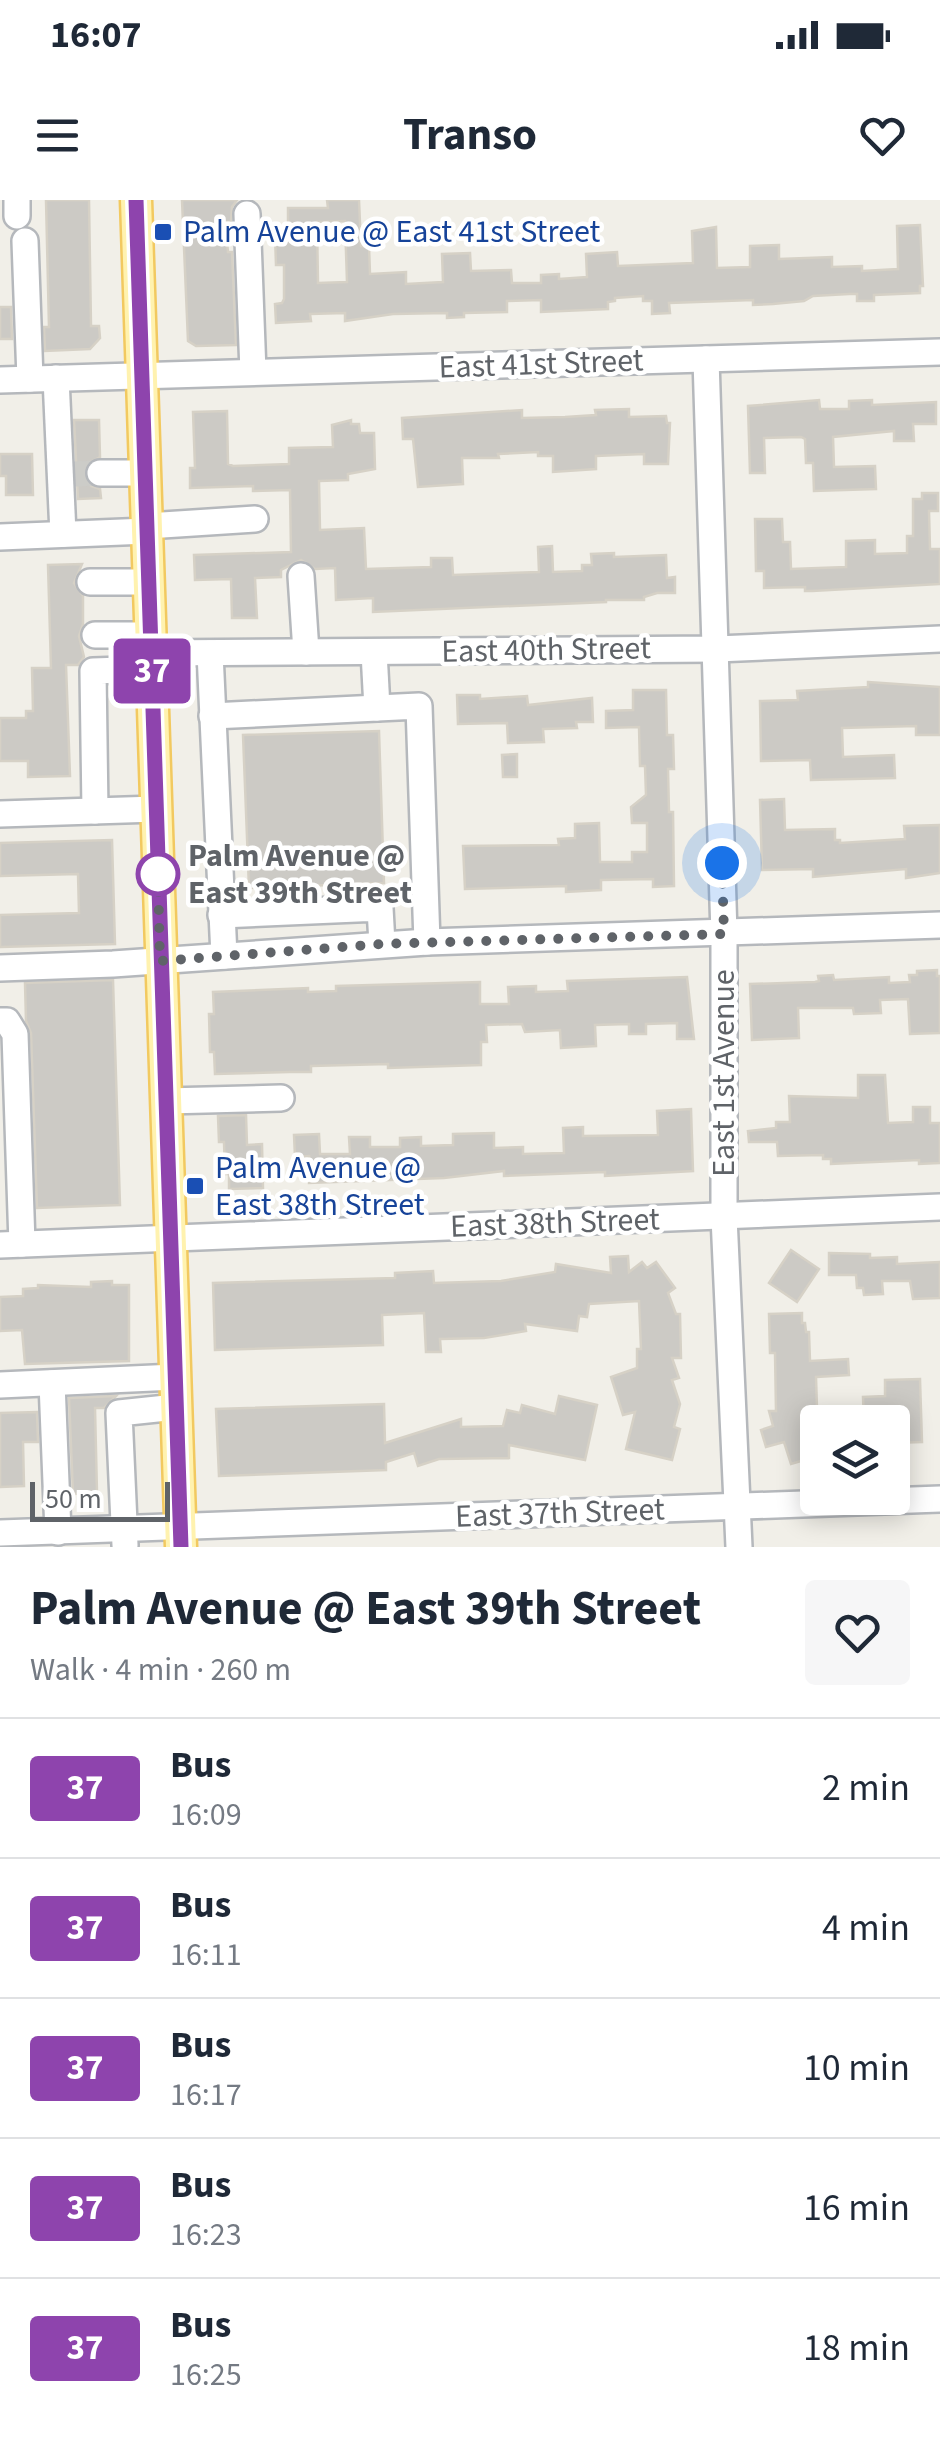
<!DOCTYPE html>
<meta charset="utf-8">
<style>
body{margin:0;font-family:"Source Sans 3",sans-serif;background:#f6f6f7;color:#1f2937;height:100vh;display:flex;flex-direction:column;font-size:38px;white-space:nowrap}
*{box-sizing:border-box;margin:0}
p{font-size:32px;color:#747a83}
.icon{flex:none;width:55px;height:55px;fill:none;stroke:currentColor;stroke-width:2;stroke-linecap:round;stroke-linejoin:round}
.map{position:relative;height:1347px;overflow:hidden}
.side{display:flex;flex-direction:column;background:#fff;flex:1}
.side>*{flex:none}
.badge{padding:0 20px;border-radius:8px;font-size:35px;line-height:65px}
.buttons{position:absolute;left:800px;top:1205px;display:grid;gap:20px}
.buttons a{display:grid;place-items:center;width:110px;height:110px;border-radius:10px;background:#fff;box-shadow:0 5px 25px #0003;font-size:50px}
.scale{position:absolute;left:30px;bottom:25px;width:140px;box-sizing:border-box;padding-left:10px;border:5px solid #5f6368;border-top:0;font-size:28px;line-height:35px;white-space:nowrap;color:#5f6368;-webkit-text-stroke:8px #fff;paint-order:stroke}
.you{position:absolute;width:50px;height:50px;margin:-25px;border:8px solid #fff;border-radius:50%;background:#1a73e8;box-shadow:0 0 0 15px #1a73e833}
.map>.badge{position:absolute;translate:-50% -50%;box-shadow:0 0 0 5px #fff}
.round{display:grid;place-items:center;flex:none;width:105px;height:105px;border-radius:10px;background:#f6f6f7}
.headline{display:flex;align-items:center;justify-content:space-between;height:170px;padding:0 30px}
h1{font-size:48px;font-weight:700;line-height:75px}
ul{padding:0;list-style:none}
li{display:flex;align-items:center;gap:30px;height:140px;padding:0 30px;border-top:2px solid #e0e1e3}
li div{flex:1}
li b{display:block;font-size:38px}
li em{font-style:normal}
li .badge{min-width:110px;font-weight:700;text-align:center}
.status{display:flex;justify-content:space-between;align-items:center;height:70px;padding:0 50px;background:#fff;direction:ltr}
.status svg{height:28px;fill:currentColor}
header{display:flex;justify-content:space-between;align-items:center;height:130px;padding:0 30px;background:#fff;font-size:45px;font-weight:700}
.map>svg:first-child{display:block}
</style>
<div class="status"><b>16:07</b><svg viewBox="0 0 49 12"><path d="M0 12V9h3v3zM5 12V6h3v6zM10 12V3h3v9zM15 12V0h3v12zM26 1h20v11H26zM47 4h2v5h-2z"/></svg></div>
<header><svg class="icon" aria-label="menu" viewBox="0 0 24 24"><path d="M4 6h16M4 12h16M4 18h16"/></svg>Transo<svg class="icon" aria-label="heart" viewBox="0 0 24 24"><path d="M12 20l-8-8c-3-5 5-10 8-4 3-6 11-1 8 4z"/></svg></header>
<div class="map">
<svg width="940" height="1347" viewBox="0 0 940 1347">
<rect width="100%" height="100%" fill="#f1efe8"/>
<g fill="#cccac5" stroke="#d6d1c6" stroke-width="2.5" fill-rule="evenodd">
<polygon points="46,0 89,0 91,126 99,126 100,138 90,149 45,151 44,127 49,127"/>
<polygon points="182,0 237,0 232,7 231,22 225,22 228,52 232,52 236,145 196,146 188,141"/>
<path d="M327,0H359L361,46H369L370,74L406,72V84L443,82L442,54L470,53L471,71L511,70L512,83H541V75L559,74V79L587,77L586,54L617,52L618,66L693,63L692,31L716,27L717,68L750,67V46L779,45V59L832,57V67L862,66V71L898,69L897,26L920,25L923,86H920V93L874,95V101H857V94H849L813,96L804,101L773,104L753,105V100L669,103L670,113L652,114V101H643V96L615,98V101L608,102V109L541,112V100L507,101V112L464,113V117L447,118V113L393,114L345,121V113L310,114L311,121L276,123L275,104L282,103L284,99V65H276L275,36H288V8H328ZM345,21L347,82L318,83L317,22Z"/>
<polygon points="0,107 11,107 12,139 0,139"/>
<polygon points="819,200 820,209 849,209 849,201 872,200 872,205 936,202 936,224 913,224 914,241 894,241 894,231 833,237 834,267 875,266 876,289 814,291 813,263 806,263 805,239 801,237 764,238 765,273 750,273 748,206"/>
<polygon points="629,209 629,217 666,216 667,223 670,223 668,264 644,264 644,254 596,256 596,269 553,272 553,256 538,256 538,252 498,254 499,258 462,258 463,284 418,287 413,239 403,239 402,218 522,210 522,218 565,217 596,215 595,210"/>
<polygon points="227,211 228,264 233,266 289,264 289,248 333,247 332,225 351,220 351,224 359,224 360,233 374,233 375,269 348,274 348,280 319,281 320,330 364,328 366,369 431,367 431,358 452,358 453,375 539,372 538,347 552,346 553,372 582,371 582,365 592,365 591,354 614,353 614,357 666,355 667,378 675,377 675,393 657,393 644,397 644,400 606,400 606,402 373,412 373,398 336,400 335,368 315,369 301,360 281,370 281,377 255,378 257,418 232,418 231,379 195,380 194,355 291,352 290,290 253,291 253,286 190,288 190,268 195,268 193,212"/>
<polygon points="74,220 99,220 100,257 87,264 84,274 91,286 100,289 101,298 78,299"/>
<polygon points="0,254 32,254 33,295 6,295 6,276 0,276"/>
<polygon points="922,293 938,293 938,311 929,311 930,349 940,349 940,384 812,391 805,391 805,387 764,388 764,371 756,371 755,319 782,319 783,342 790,342 791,369 846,367 846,341 875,340 875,354 907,353 907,336 913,336 913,299 922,299"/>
<polygon points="82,364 74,383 83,396 83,424 79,436 84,457 78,465 66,465 70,576 28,577 28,561 0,561 0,518 26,518 26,511 33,511 32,468 51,468 48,365"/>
<polygon points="868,482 940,487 940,535 916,535 916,526 842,528 843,557 894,555 895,578 811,580 810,560 761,561 760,501 798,500 797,491 868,487"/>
<polygon points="633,490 666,490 667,535 673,535 674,569 668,569 669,612 673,612 674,686 653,687 653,679 601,680 601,690 566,692 566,686 465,689 463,646 559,645 558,639 575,638 575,624 599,623 600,662 632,662 632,652 647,652 647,623 632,623 631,607 646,595 645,566 640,566 639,527 606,528 606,511 633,510"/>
<polygon points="457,495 480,495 480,499 527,496 528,505 592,498 593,522 576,522 577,528 543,529 544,542 508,543 507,523 458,524"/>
<polygon points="379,531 384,683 249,688 243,535"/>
<polygon points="517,554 517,577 503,577 502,555"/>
<polygon points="784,599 785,630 835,629 835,640 840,640 840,643 905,639 904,626 940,625 940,673 906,678 906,669 813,677 813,669 762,670 760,600"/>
<polygon points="112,640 115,744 0,747 0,715 79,713 78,674 0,676 0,643"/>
<polygon points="937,770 937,776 940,776 940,833 910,834 908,799 880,800 881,813 854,814 853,808 798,808 799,838 752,840 750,784 815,782 819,781 818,776 833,775 834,780 889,777 889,783 910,782 909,775 917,775 917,771"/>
<polygon points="687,777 694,839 677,839 677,823 646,824 646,834 629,834 629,824 595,825 596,846 561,848 560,830 525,832 522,824 486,825 487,842 481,842 481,865 388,868 388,864 311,866 311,872 289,872 215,874 214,852 210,852 209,814 214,814 213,792 308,788 308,792 336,791 336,786 480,782 480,804 509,804 508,787 536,786 536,792 568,791 567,781"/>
<polygon points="113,780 120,1005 37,1008 31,833 26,821 25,783"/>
<polygon points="858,875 885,875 888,923 913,922 913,907 930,907 930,923 940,923 940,963 919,964 919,960 831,964 831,959 823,959 823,955 778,956 777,942 749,942 748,931 776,928 776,922 790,922 789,896 858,898"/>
<polygon points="691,909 693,971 605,976 605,972 504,976 504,971 444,978 309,983 309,956 295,957 294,935 319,934 320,954 350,954 349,937 370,937 370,947 400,947 400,938 421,937 421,946 453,945 453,934 494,933 494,948 523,947 523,954 564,953 563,928 583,927 583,936 658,935 657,911"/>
<polygon points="246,915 247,945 262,944 263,988 229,989 229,974 225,974 224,942 219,942 218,916"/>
<polygon points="791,1050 819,1069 797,1102 769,1083"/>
<polygon points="829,1053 870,1054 870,1058 897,1057 897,1064 940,1062 940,1098 913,1099 910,1081 882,1081 883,1094 864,1095 863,1088 857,1088 856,1075 829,1075"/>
<polygon points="628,1056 629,1072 642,1062 647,1068 656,1062 675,1088 668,1093 676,1114 680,1114 681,1158 672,1158 679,1178 672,1180 680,1204 674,1227 680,1229 672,1260 626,1249 635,1212 623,1215 611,1177 637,1168 637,1149 641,1149 639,1101 589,1104 587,1117 579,1116 577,1131 525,1124 526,1131 484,1138 440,1139 441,1152 426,1152 424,1113 382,1115 383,1145 215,1150 213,1083 395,1078 395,1073 433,1071 434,1083 501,1081 555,1072 556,1064 611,1073 610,1057"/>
<polygon points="112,1081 112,1085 129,1085 129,1161 25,1164 22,1130 0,1131 0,1097 23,1096 23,1089 38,1088 38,1085 91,1087 91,1082"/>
<polygon points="802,1113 802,1123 805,1123 806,1132 809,1132 810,1161 848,1159 849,1175 816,1177 817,1208 821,1222 818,1222 818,1256 791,1264 784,1242 766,1247 761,1230 773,1226 769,1211 776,1211 775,1153 770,1153 769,1114"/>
<polygon points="920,1179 922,1242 892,1243 892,1222 864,1222 863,1197 885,1196 885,1180"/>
<polygon points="116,1196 104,1208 95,1208 97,1293 73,1294 69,1198"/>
<polygon points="559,1196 597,1205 585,1260 509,1245 509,1258 439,1259 418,1266 414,1253 386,1262 386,1270 219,1276 216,1209 384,1204 385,1243 461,1219 461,1227 503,1226 507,1210 520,1213 522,1205 555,1214"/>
<polygon points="37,1212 38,1242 23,1242 24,1286 0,1287 0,1213"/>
</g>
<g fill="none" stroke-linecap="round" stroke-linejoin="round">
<polyline stroke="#ccccc8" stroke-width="25" stroke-dasharray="25 12" stroke-linecap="butt" points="74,274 100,273"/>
<g stroke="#b5b8bc" stroke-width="30">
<g id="minor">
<polyline points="17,0 17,16"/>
<polyline points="247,14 253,172"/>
<polyline points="25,41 30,179"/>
<polyline points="706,159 724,734 724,1017 739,1347"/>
<polyline points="56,178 63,334"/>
<polyline points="0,180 940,152"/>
<polyline points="100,273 145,273"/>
<polyline points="147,326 255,319"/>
<polyline points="0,337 147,331"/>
<polyline points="301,376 306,452"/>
<polyline points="90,382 149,382"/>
<polyline points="95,435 150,435"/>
<polyline points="374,452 377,508"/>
<polyline points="151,453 717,449 940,439"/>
<polyline points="210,453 224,756"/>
<polyline points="212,516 419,506 427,742"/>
<polyline points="95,611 93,471 151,469"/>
<polyline points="0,614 156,609"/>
<polyline points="221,715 380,708 382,744"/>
<polyline points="0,768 113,764 427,742 940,725"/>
<polyline points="0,821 7,821 15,834 22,1044"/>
<polyline points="166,901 281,898"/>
<polyline points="0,1045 940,1007"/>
<polyline points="52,1183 58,1332"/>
<polyline points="0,1185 175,1177"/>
<polyline points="0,1333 940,1299"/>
<polyline points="125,1345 119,1213 176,1207"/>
</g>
</g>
<g stroke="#f2c960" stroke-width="35">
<polyline id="major" points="136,0 181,1347"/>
</g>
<use href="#minor" stroke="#fff" stroke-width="25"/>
<use href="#major" stroke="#fff2af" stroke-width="30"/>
</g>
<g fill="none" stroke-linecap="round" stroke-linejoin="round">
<g stroke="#fff" stroke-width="22">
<polyline id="line" points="136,0 181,1347"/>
</g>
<use href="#line" stroke="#8e44ad" stroke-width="15"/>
<polyline stroke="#5f6368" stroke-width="10" stroke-dasharray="0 18" points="158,674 160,761 382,744 724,734 722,663"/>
</g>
<g fill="#1a4fb4" stroke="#fff" stroke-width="4">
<rect x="153" y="22" width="20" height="20" rx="5"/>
<rect x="185" y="976" width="20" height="20" rx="5"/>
</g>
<circle fill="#fff" stroke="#8e44ad" stroke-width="5" cx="158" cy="674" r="20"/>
<g text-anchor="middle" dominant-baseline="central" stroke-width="9" stroke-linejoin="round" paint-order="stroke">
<g font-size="32" fill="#164399" stroke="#fff" text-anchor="start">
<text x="183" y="32">Palm Avenue @ East 41st Street</text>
<text x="215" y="968">Palm Avenue @<tspan x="215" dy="37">East 38th Street</tspan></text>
</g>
<g font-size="32" fill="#5f6368" stroke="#fff">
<text transform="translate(541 164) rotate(-2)">East 41st Street</text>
<text transform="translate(546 450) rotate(-1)">East 40th Street</text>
<text transform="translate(724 873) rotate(-90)">East 1st Avenue</text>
<text transform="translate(555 1023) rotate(-2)">East 38th Street</text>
<text transform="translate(560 1313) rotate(-2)">East 37th Street</text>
</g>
<g font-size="32" font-weight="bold" fill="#5f6368" stroke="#fff" text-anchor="start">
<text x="188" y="656">Palm Avenue @<tspan x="188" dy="37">East 39th Street</tspan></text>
</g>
</g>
</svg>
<div class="buttons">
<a><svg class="icon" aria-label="layers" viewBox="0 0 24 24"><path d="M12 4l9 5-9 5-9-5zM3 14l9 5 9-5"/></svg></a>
</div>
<div class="scale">50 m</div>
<div class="you" style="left:722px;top:663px"></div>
<b class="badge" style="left:152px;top:471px;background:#8e44ad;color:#fff">37</b>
</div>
<section class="side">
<div class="headline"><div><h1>Palm Avenue @ East 39th Street</h1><p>Walk · 4 min · 260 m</p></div><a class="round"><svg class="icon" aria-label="heart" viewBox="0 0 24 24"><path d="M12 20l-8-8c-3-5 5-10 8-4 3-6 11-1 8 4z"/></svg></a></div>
<ul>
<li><span class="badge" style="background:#8e44ad;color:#fff">37</span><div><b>Bus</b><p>16:09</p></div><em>2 min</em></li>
<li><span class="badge" style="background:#8e44ad;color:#fff">37</span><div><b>Bus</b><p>16:11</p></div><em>4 min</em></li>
<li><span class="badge" style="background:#8e44ad;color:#fff">37</span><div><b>Bus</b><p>16:17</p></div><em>10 min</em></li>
<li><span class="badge" style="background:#8e44ad;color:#fff">37</span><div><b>Bus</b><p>16:23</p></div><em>16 min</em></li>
<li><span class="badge" style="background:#8e44ad;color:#fff">37</span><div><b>Bus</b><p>16:25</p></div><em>18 min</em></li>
</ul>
</section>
